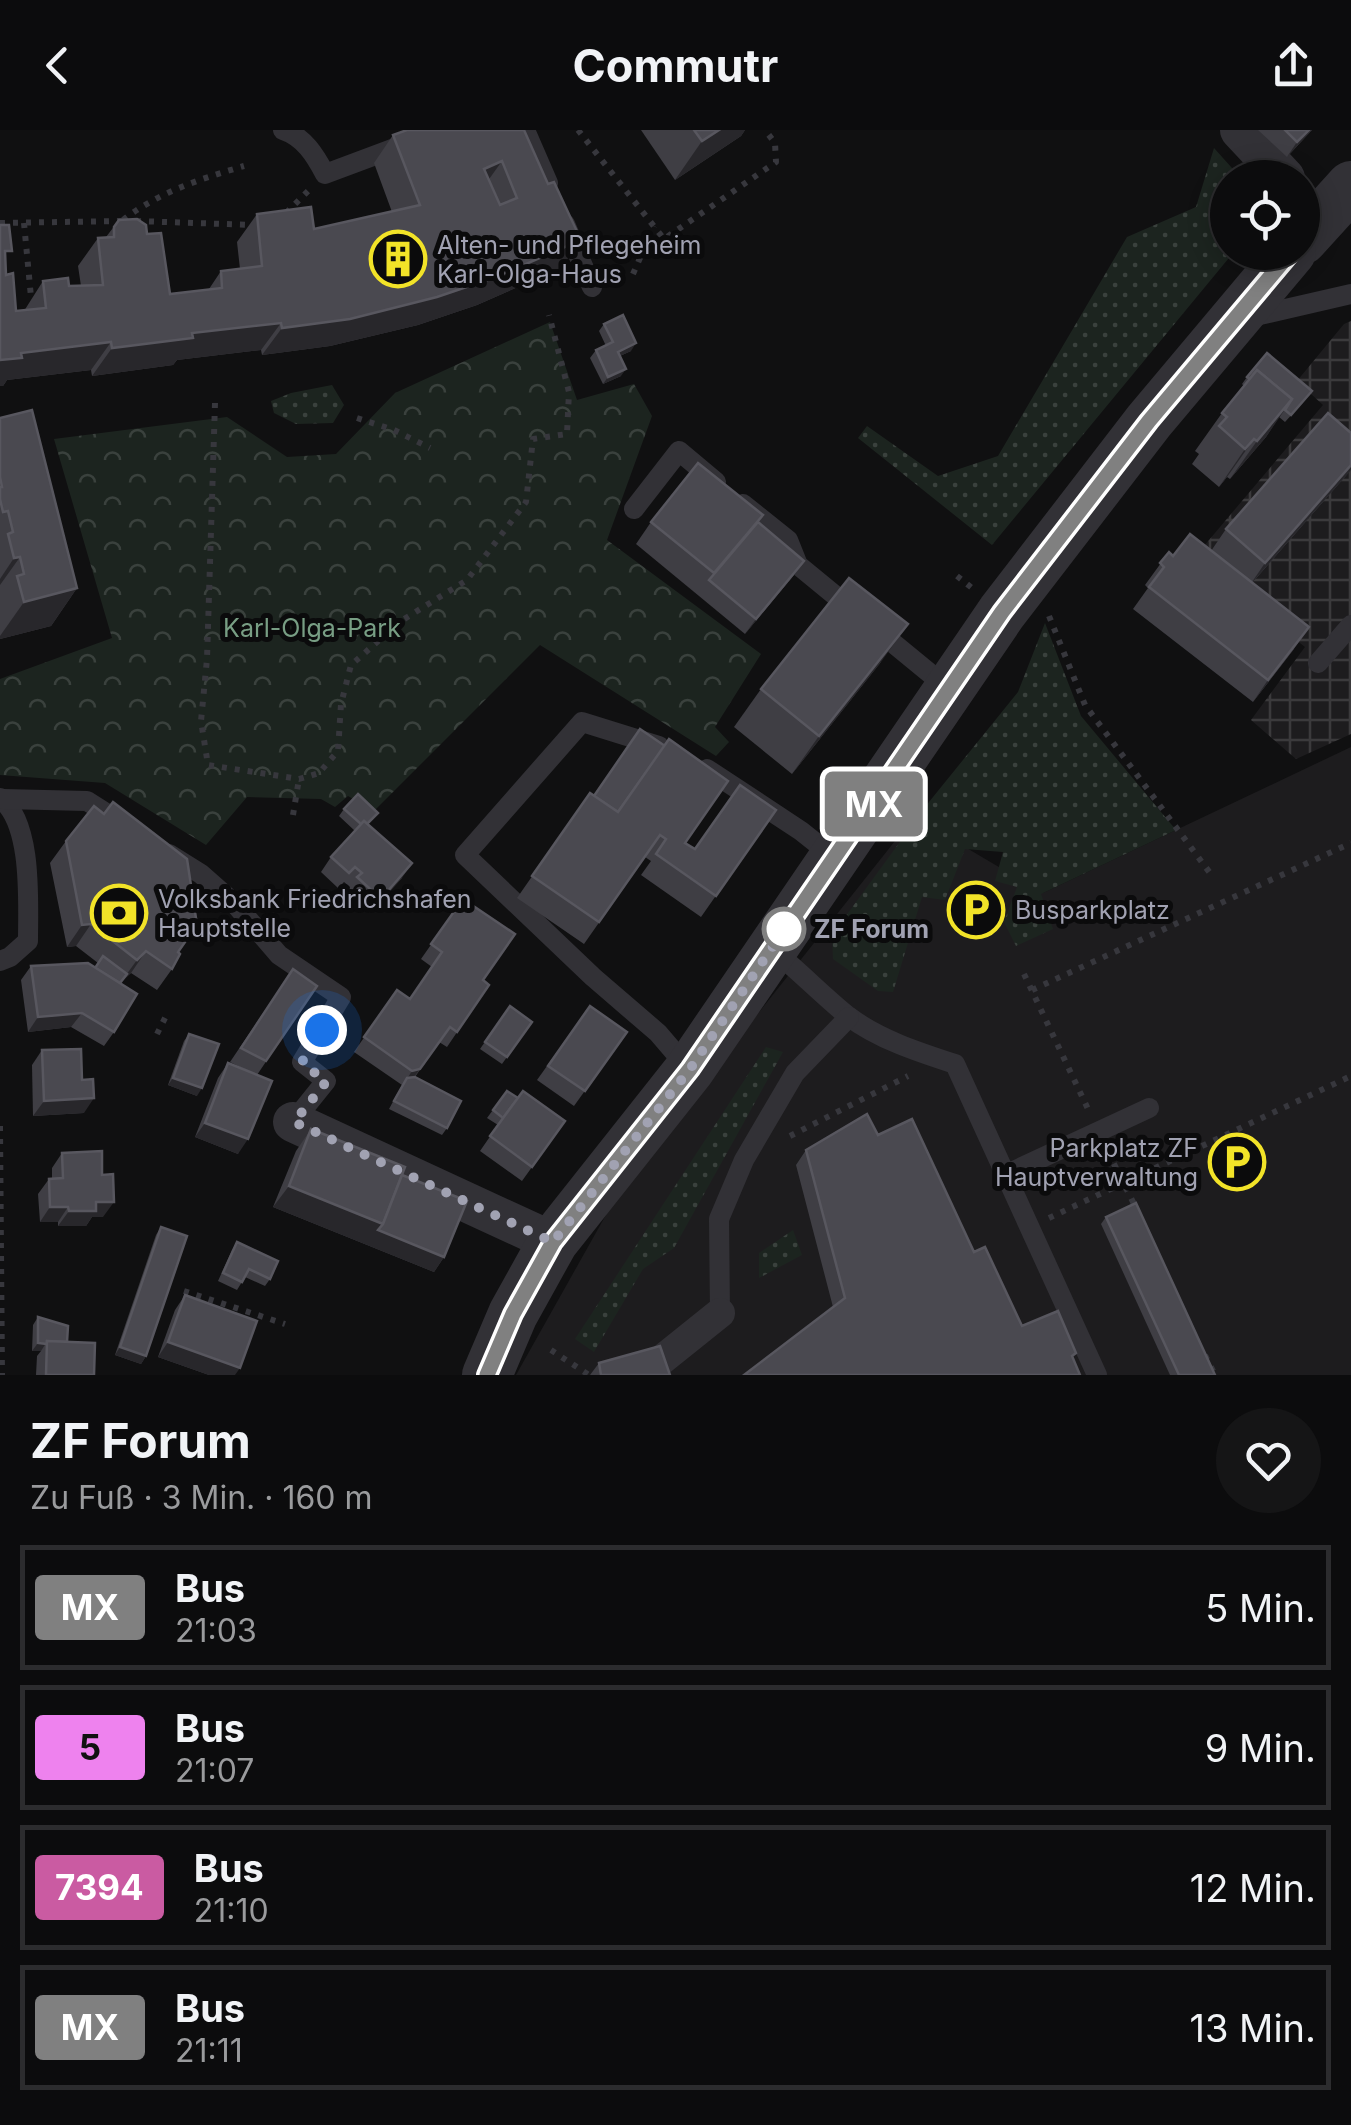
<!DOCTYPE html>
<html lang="de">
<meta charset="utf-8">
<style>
body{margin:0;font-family:Inter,sans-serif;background:#151516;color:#f1f3f6;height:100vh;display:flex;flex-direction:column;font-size:38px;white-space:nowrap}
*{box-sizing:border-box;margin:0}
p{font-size:32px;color:#9a9b9d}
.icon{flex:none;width:55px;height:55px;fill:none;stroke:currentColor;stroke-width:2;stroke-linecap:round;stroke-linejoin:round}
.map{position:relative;height:1245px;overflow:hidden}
.sheet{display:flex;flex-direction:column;background:#0c0c0d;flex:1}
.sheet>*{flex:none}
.badge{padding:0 20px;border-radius:8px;font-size:35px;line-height:65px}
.tools{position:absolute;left:1210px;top:30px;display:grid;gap:20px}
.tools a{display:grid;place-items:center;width:110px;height:110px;border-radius:50%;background:#0c0c0d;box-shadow:0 5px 25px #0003,0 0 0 2px #2c2c2e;font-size:50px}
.you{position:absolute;width:50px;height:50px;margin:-25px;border:8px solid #fff;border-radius:50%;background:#1a73e8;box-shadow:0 0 0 15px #1a73e833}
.map>.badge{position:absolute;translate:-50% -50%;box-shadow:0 0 0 5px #fff}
.round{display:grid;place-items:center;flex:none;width:105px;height:105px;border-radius:52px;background:#151516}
.overview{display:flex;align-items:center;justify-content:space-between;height:170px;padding:0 30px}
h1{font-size:48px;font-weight:700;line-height:75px}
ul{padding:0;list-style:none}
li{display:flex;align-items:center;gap:30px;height:125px;margin:0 20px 15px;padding:0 10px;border:5px solid #2c2c2e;border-radius:0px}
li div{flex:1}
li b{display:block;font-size:38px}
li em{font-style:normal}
li .badge{min-width:110px;font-weight:700;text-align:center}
header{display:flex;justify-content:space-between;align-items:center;height:130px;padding:0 30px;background:#0c0c0d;font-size:45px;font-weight:700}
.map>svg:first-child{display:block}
</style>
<header><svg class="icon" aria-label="back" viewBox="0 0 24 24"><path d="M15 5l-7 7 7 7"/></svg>Commutr<svg class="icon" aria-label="share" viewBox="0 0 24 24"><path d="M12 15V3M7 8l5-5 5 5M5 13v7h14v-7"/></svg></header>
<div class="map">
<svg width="1351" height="1245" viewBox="0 0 1351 1245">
<defs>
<pattern id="industrial-grid" width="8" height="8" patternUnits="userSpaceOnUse" patternTransform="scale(2.5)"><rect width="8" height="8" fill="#1d1c1e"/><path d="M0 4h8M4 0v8" fill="none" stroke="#3b3a3c"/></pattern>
<pattern id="grass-dots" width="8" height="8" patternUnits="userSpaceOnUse" patternTransform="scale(2.5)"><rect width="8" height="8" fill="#1c241f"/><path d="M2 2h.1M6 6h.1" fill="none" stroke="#3a413d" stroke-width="1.8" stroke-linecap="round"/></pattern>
<pattern id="park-crowns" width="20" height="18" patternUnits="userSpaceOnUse" patternTransform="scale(2.5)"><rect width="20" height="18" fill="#1c241f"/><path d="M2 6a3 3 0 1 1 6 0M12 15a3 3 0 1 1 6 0" fill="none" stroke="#3a413d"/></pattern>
</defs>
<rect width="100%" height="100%" fill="#101011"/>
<polygon fill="#1d1c1e" points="1351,617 1351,1245 516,1245 625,1051 914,687 1043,763"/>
<polygon fill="url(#industrial-grid)" points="1351,191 1351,604 1296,629 1251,590 1305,517 1193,429 1323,275 1297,251 1344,194"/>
<g fill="url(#grass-dots)">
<polygon points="1214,18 1240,47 1228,48 1228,122 1233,123 992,415 858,308 867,296 938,346 998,326 1127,107 1196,77"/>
<polygon points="332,255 344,275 333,293 296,294 274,283 271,271 291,263"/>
<polygon points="1045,493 1081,586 1176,700 1041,764 1053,799 1016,816 1004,792 1017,757 995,751 1003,722 965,719 945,770 922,767 893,862 878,861 833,829 832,805 929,672 1018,562"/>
<polygon points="766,917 783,922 674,1118 643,1139 594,1222 575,1209"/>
<polygon points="793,1100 802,1125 759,1148 759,1123"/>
</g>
<polygon fill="url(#park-crowns)" points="550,192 577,270 634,254 652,286 607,410 761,524 715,597 729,612 716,626 540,515 374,681 348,666 335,677 321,669 247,667 206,715 105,653 0,645 0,549 112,508 54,309 227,287 287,327 336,324 395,263"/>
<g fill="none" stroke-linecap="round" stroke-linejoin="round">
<g stroke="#37373d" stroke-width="6" stroke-dasharray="5 8" stroke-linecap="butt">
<polyline points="578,0 664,109 776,32 775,13 765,0"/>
<polyline points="286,83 309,60"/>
<path d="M123,90C159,62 200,49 244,36"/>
<polyline points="136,91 254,95"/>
<polyline points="0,93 124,91"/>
<polyline points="24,93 31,167"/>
<polyline points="633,144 654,96"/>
<polyline points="215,273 207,529 201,591 208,635 299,649 319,643 338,621 341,574 351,535 401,491 467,450 526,372 533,309 567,304 569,262 549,185"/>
<polyline points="357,288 394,300 430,318"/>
<polyline points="957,446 972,458"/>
<polyline points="1049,486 1085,575 1210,743"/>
<polyline points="293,685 299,649"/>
<polyline points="1024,844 1088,979"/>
<polyline points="1032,860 1351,713"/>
<polyline points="157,904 167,884"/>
<polyline points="0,996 2,1245"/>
<polyline points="790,1006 908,946"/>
<polyline points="1108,1022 1136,1078"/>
<polyline points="1049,1088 1351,946"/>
<polyline points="184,1161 285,1194"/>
<polyline points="551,1220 589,1245"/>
<polyline points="1205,1225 1215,1245"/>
</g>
<g stroke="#323136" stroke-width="20">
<path d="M283,0C304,7 315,25 325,44L443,0"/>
<polyline points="525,0 548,53"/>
<polyline points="565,94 592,157"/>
<polyline points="1251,187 1351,164"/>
<polyline points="743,374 788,410 798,435 949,559"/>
<polyline points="634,379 679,321 716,352"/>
<polyline points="1318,533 1351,495"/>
<polyline points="659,616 582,592 465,725 593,847 658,903 688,938"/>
<polyline points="707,639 801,701 835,728"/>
<path d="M0,668C33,693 28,772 28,811L10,827L0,831"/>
<polyline points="3,669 87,671 128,697"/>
<polyline points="169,724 201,744 235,774 279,825 341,867 302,932 326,951 293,992"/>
<path d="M772,819C798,840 822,865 848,886C878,909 918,922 955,934L1097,1245"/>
<polyline points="1005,1045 1149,978"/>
<polyline points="720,1183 719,1089 744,1030 795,943 849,887"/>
</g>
<polyline stroke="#323136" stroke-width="30" points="654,1236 720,1183"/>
<g stroke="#323136" stroke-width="40">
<polyline points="1240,0 1285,48"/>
<polyline points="293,992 553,1112"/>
</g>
<g stroke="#323136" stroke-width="50">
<polyline points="1302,110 1351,56"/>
<polyline points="487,1245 513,1184 553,1112 690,939 1002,482 1149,291 1291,122"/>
</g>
</g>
<g fill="#3f3e44">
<polygon points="524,0 561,138 477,175 418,195 330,216 262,225 261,220 177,230 173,235 92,246 91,240 7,250 3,256 5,130 6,145 16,181 24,181 43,151 69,156 81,156 78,136 98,108 106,107 119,90 147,104 170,164 209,159 221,141 240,139 237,112 257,84 314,99 392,82 374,33 393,5"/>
<polygon points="641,0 745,0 741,6 675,50"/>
<polygon points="1258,0 1312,0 1287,27"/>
<polygon points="604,194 631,221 620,226 621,246 603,254 590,228 596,220 606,216 599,201"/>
<polygon points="1247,247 1306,269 1285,292 1279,287 1266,307 1230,349 1227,347 1219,357 1192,334 1199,324 1195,321 1222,283 1244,256 1242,254"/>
<polygon points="0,288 77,458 51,496 0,509"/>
<polygon points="1351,340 1252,453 1294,519 1253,572 1133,479 1148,458 1145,455 1169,422 1173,426 1211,421 1226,399"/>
<polygon points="651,392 758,392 794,445 745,504 636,414"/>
<polygon points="881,532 792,644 734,597 761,559"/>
<polygon points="590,663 685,713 695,719 776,680 701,787 641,745 651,731 645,727 584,814 517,768"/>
<polygon points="344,679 368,695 402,748 370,783 347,762 350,757 344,752 338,758 321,742 331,727 355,701 339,686"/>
<polygon points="66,711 178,822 172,839 157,860 131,843 121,852 114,902 104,916 71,897 28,902 21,850 31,836 95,838 98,833 76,816 67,817 50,733"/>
<polygon points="463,769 483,850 489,855 447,917 439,912 415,947 447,998 442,1005 389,979 402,955 354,922 397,860 410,869 432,837 421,829"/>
<polygon points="293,839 317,856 257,945 238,1024 195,1007 218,948 228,933 248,941 230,932"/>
<polygon points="510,876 532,892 502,934 480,919"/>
<polygon points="590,876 627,902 574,976 537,950"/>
<polygon points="189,904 197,966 168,955 184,911"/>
<polygon points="42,920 82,950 84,983 33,986 32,935"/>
<polygon points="507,961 518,968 565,991 522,1051 480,1021 498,995 487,988"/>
<polygon points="311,999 444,1127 434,1142 273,1077 296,1021"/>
<polygon points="878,1005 974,1122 1022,1196 1073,1228 833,1177 796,1035 806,1020"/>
<polygon points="62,1023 103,1087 92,1087 86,1096 58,1096 58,1092 40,1092 38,1064 49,1049 52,1049 52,1038"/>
<polygon points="1106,1087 1215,1245 1170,1245 1101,1094"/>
<polygon points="161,1097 146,1226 141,1234 115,1225 156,1105"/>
<polygon points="237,1112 270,1149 265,1156 245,1147 237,1160 218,1151 232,1120"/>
<polygon points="185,1165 235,1245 209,1245 158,1227 175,1180"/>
<polygon points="38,1187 67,1212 94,1245 36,1245 37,1226 41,1221 32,1221 33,1195"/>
<polygon points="599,1233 670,1245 590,1245"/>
</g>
<g fill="#28272b">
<polygon points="719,0 745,0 741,6 675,50 702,11"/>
<polygon points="1309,0 1312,0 1287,27 1297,12"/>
<polygon points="502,31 482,59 484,39"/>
<polygon points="581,110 561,138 477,175 418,195 330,216 262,225 282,198"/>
<polygon points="281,193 261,220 177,230 173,235 92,246 112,218 192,203"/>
<polygon points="111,212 91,240 7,250 3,256 0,256 0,230 21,223"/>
<polygon points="636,213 631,221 613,229 618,222"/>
<polygon points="626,239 621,246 603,254 608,247"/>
<polygon points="1292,269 1266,307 1230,349 1257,311"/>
<polygon points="1254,309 1227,347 1219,357 1245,319"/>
<polygon points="1351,335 1351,340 1250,455 1265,433"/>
<polygon points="20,427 0,455 0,449 14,428"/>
<polygon points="804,431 794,445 745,504 756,489"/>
<polygon points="77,458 51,496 0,509 0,506 24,472"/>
<polygon points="908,494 881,532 792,644 819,606"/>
<polygon points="1309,497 1294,519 1253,572 1268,550"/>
<polygon points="412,733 402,748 370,783 381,769"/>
<polygon points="91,794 76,816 67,817 82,795"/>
<polygon points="146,821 131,843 121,852 137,830"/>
<polygon points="82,883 71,897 28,902 38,887"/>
<polygon points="420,939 409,954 403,955 412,941"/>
<polygon points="173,948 202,958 197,966 168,955"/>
<polygon points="94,968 84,983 33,986 44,971"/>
<polygon points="205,993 248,1009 238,1024 195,1007"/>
<polygon points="289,1056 383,1094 444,1127 434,1142 273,1077"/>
<polygon points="96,1072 114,1072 103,1087 92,1087 86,1096 58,1096 69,1081"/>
<polygon points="50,1077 68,1077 58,1092 40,1092"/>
<polygon points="168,1212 240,1238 235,1245 209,1245 158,1227"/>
<polygon points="38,1213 46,1213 41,1221 32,1221"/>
<polygon points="120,1217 146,1226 141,1234 115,1225"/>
</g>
<g fill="#4a4950" stroke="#58575f" stroke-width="2.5" fill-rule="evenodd">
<path d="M407,0H524L548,54L554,52L581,110L496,147L437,167L350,189L282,198L281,193L192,203L193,208L112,218L111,212L21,223L22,228L0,230V95H9L12,121H5L6,145L13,143L16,181L46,178L43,151L68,148L69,156L103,155L98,108L114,107V97L119,90L137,89L146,95L147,104L161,103L170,164L222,158L221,141L262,136L257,84L311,77L314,99L420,75L393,5ZM502,31L517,68L500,75L484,39Z"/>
<polygon points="694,0 719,0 702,11"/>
<polygon points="1285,0 1309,0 1297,12"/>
<polygon points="623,185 636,213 618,222 626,239 608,247 596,220 613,212 604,194"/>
<polygon points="1267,223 1312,261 1291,285 1285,280 1292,269 1257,240 1250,249 1247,247"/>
<polygon points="1257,240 1292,269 1257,311 1254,309 1245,319 1219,296 1227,287 1222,283"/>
<polygon points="32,280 77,458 24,472 17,446 24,444 20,427 14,428 8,404 13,402 8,381 3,382 0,369 0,357 2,357 0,347 0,288"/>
<polygon points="1328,283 1351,303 1351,335 1265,433 1226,399"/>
<polygon points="698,333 763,385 714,443 651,392"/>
<polygon points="758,392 804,431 756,489 709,450"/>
<polygon points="1190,404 1309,497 1268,550 1149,457 1164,437 1160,433 1169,422 1173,426"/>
<polygon points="849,448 908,494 819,606 761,559"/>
<polygon points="640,599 665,616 618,682 594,666"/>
<polygon points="669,609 728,651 685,713 695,719 740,655 776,680 716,766 656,724 666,709 660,705 599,792 532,746 590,663 618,682"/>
<polygon points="358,664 378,683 367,694 364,691 361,694 344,679"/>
<polygon points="113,672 187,729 197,795 178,822 180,824 172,839 146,821 137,830 91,794 82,795 66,711 94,676 104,684"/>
<polygon points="364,691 412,733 381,769 357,747 362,743 355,737 349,743 331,727"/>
<polygon points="463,769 515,804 483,850 489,855 457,902 450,897 420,939 412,941 364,907 397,860 410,869 442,822 431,814"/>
<polygon points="103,826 127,844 120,853 95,838"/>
<polygon points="88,833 137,864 114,902 82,883 38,887 31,836"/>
<polygon points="293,839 317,856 266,931 241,918"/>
<polygon points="510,876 532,892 507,927 485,912"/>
<polygon points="590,876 627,902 585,961 548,936"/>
<polygon points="189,904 219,914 202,958 173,948"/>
<polygon points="81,919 82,950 93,949 94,968 44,971 42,920"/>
<polygon points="228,933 272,951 248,1009 205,993"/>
<polygon points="415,947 461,971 447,998 394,971 407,948"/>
<polygon points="507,961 518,968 503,988 493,980"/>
<polygon points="523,961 565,991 532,1037 490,1006"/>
<polygon points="867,984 878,1005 912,989 974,1122 985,1117 1022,1196 1058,1181 1076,1223 1072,1226 1080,1245 744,1245 845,1168 806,1020"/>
<polygon points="311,999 405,1037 383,1094 289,1056"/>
<polygon points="102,1021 102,1045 113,1044 114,1072 96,1072 96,1081 69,1081 68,1077 50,1077 49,1049 63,1048 62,1023"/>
<polygon points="402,1045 467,1071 444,1127 378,1100 383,1094"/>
<polygon points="1136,1073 1215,1245 1179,1245 1106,1087"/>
<polygon points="161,1097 187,1106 146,1226 120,1217"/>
<polygon points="237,1112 278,1131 270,1149 249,1139 242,1152 223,1143"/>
<polygon points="185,1165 257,1191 240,1238 168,1212"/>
<polygon points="38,1187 68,1196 67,1212 47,1211 47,1214 38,1213"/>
<polygon points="47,1211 95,1213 94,1245 46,1245"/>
<polygon points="660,1216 670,1245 601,1245 599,1233"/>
</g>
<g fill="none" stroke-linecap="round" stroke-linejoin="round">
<g stroke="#fff" stroke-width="22">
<polyline id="line" points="487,1245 513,1184 553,1112 690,939 1002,482 1149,291 1291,122"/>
</g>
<use href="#line" stroke="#808080" stroke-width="15"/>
<polyline stroke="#a1a2b2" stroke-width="10" stroke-dasharray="0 18" points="322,900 302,932 326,952 294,992 553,1112 690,939 792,788 784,799"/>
</g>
<defs>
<g id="building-ring" transform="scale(2.875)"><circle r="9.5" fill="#0b0b0c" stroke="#f2e328" stroke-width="1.5"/><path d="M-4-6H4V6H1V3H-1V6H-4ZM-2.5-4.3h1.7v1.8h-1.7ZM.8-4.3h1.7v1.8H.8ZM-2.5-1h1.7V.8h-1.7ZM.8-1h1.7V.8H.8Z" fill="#f2e328"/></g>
<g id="parking-ring" transform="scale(2.875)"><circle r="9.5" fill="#0b0b0c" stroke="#f2e328" stroke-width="1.5"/><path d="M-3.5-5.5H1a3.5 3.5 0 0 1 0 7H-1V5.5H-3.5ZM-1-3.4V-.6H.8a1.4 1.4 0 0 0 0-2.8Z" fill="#f2e328"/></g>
<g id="bank-ring" transform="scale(2.875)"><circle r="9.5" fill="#0b0b0c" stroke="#f2e328" stroke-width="1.5"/><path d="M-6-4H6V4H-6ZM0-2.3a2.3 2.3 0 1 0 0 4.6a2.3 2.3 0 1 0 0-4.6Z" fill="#f2e328"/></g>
</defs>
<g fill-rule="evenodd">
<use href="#building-ring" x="398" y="129"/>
<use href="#parking-ring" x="976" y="780"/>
<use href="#bank-ring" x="119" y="783"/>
<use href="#parking-ring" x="1237" y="1032"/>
</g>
<circle fill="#fff" stroke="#808080" stroke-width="5" cx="784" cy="799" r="20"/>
<g text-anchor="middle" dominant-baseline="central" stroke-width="10" stroke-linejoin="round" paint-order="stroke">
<g font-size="25" fill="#a1a2b2" stroke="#0b0b0c" text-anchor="start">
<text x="437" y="115">Alten- und Pflegeheim<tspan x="437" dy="29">Karl-Olga-Haus</tspan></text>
<text x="158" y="769">Volksbank Friedrichshafen<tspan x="158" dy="29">Hauptstelle</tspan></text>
<text x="1015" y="780">Busparkplatz</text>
<text x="1198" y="1018" text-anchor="end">Parkplatz ZF<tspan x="1198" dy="29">Hauptverwaltung</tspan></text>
</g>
<g font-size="25" fill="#789e84" stroke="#0b0b0c">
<text x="312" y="498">Karl-Olga-Park</text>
</g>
<g font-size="25" font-weight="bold" fill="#a1a2b2" stroke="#0b0b0c" text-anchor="start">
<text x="814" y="799">ZF Forum</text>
</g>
</g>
</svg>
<div class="tools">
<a><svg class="icon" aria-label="locate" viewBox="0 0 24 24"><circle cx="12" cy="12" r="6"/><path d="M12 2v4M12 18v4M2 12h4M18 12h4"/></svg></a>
</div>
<div class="you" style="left:322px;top:900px"></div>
<b class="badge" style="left:874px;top:674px;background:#808080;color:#fff">MX</b>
</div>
<section class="sheet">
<div class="overview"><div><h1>ZF Forum</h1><p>Zu Fuß · 3 Min. · 160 m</p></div><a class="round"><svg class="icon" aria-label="heart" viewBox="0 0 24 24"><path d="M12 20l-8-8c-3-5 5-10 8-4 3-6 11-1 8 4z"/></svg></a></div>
<ul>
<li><span class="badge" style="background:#808080;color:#fff">MX</span><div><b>Bus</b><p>21:03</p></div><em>5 Min.</em></li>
<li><span class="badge" style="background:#ee82ee;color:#111">5</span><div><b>Bus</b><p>21:07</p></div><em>9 Min.</em></li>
<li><span class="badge" style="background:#ca5ba2;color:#fff">7394</span><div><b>Bus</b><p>21:10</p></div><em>12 Min.</em></li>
<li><span class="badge" style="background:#808080;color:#fff">MX</span><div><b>Bus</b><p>21:11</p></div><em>13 Min.</em></li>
</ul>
</section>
